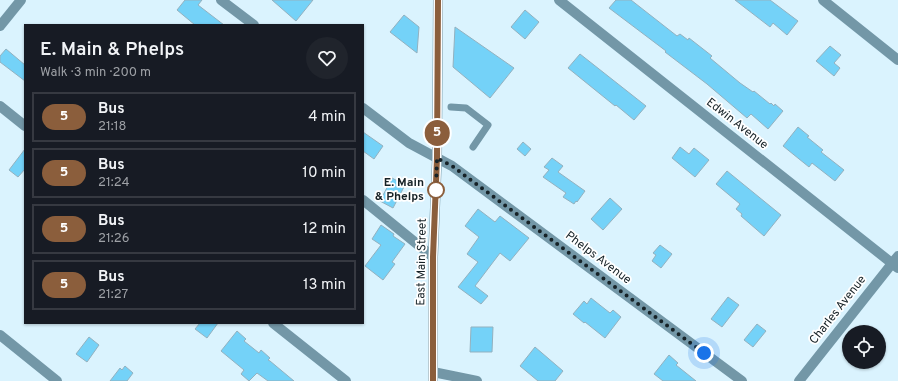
<!DOCTYPE html>
<meta charset="utf-8">
<style>
body{margin:0;font-family:Overpass,sans-serif;background:#20242c;color:#f1f3f6;height:100vh;display:flex;flex-direction:column;font-size:15px;white-space:nowrap}
*{box-sizing:border-box;margin:0}
p{font-size:13px;color:#9ea1a6}
.icon{flex:none;width:22px;height:22px;fill:none;stroke:currentColor;stroke-width:2;stroke-linecap:round;stroke-linejoin:round}
.map{position:relative;flex:1;overflow:hidden}
.panel{position:absolute;left:24px;top:24px;width:340px;height:300px;display:flex;flex-direction:column;background:#171b24;border-radius:0px;box-shadow:0 1px 3px #0004}
.panel>*{flex:none}
.badge{padding:0 8px;border-radius:13px;font-size:14px;line-height:26px}
.controls{position:absolute;left:842px;top:325px;display:grid;gap:8px}
.controls a{display:grid;place-items:center;width:44px;height:44px;border-radius:50%;background:#171b24;box-shadow:0 1px 3px #0004;font-size:20px}
.you{position:absolute;width:20px;height:20px;margin:-10px;border:3px solid #fff;border-radius:50%;background:#1a73e8;box-shadow:0 0 0 6px #1a73e833}
.map>.badge{position:absolute;translate:-50% -50%;box-shadow:0 0 0 2px #fff}
.round{display:grid;place-items:center;flex:none;width:42px;height:42px;border-radius:21px;background:#20242c}
.overview{display:flex;align-items:center;justify-content:space-between;height:68px;padding:0 16px}
h1{font-size:19px;font-weight:600;line-height:30px}
ul{padding:0;list-style:none}
li{display:flex;align-items:center;gap:12px;height:50px;margin:0 8px 6px;padding:0 8px;border:2px solid #363941;border-radius:0px}
li div{flex:1}
li b{display:block;font-size:15px}
li em{font-style:normal}
li .badge{min-width:44px;font-weight:700;text-align:center}
.map>svg:first-child{display:block}
</style>
<div class="map">
<svg width="898" height="381" viewBox="0 0 898 381">
<rect width="100%" height="100%" fill="#daf3fe"/>
<g fill="#74d2f8" stroke="#93b1bf">
<polygon points="185,0 202,0 198,5 224,25 195,25 177,10"/>
<polygon points="272,0 313,0 296,21"/>
<polygon points="616,0 631,0 677,36 680,34 688,40 689,38 712,56 710,58 740,83 753,92 754,91 770,104 771,103 774,106 775,104 783,111 768,129 751,114 747,118 707,84 665,52 666,51 609,8"/>
<polygon points="735,0 770,0 798,21 787,35 773,23 770,27"/>
<polygon points="525,10 539,22 525,39 511,27"/>
<polygon points="404,15 419,27 417,53 390,32"/>
<polygon points="455,27 514,68 490,98 453,67"/>
<polygon points="830,46 841,55 834,63 840,68 834,76 816,61"/>
<polygon points="6,49 25,65 25,81 0,62 0,56"/>
<polygon points="580,54 646,106 634,120 616,105 615,106 568,68"/>
<polygon points="798,127 809,136 807,137 823,150 821,152 844,170 835,181 812,163 809,167 783,146"/>
<polygon points="363,132 383,146 374,159 363,151"/>
<polygon points="523,142 531,149 525,156 517,149"/>
<polygon points="680,147 689,154 694,148 709,160 695,177 672,158"/>
<polygon points="25,149 25,169 18,177 9,170"/>
<polygon points="552,158 563,166 558,172 585,191 577,202 576,201 574,204 563,197 566,193 543,177 549,170 544,167"/>
<polygon points="727,171 781,215 764,236 741,216 742,214 736,209 740,204 716,184"/>
<polygon points="392,178 405,185 393,208 380,201"/>
<polygon points="610,198 622,209 603,230 591,219"/>
<polygon points="478,209 495,222 500,216 529,238 510,261 500,253 475,286 488,296 481,304 458,287 478,262 467,254 479,237 465,226"/>
<polygon points="381,225 394,234 393,236 405,244 392,262 395,264 383,280 365,266 381,245 372,239"/>
<polygon points="660,245 672,254 661,268 652,261 656,255 653,253"/>
<polygon points="728,297 739,305 722,327 711,319"/>
<polygon points="591,298 610,313 613,310 621,317 605,338 585,322 584,323 573,314 584,301 587,304"/>
<polygon points="200,323 218,323 207,338 195,329"/>
<polygon points="757,324 766,331 753,347 744,340"/>
<polygon points="471,327 493,327 492,352 470,352"/>
<polygon points="237,331 246,339 244,341 259,353 261,350 270,358 268,360 270,361 294,381 268,381 257,373 249,381 241,374 244,370 221,351"/>
<polygon points="89,337 99,345 87,362 76,354"/>
<polygon points="535,347 563,371 555,381 538,381 520,366"/>
<polygon points="669,355 678,363 676,365 696,381 663,381 654,374"/>
<polygon points="125,366 133,373 127,381 110,381 120,368 122,370"/>
</g>
<g fill="none" stroke-linecap="round" stroke-linejoin="round">
<polyline stroke="#7397a7" stroke-width="7" points="451,107 466,108 488,125 473,147"/>
<g stroke="#7397a7" stroke-width="10">
<polyline points="221,0 254,25"/>
<polyline points="559,0 898,268"/>
<polyline points="823,0 898,60"/>
<polyline points="0,26 21,0"/>
<polyline points="0,106 25,126"/>
<polyline points="363,108 409,143 452,166 742,381"/>
<polyline points="363,200 433,257"/>
<polyline points="273,323 346,381"/>
<polyline points="0,335 57,381"/>
<polyline points="433,372 477,381"/>
<polyline points="799,381 898,256"/>
</g>
<polyline stroke="#7397a7" stroke-width="10" points="433,381 433,257 437,158 438,0"/>
</g>
<g fill="none" stroke-linecap="round" stroke-linejoin="round">
<g stroke="#fff" stroke-width="9">
<polyline id="line" points="433,381 433,257 437,158 438,0"/>
</g>
<use href="#line" stroke="#8b5e3c" stroke-width="6"/>
<polyline stroke="#162227" stroke-width="4" stroke-dasharray="0 7.2" points="436,190 437,158 452,166 704,353"/>
</g>
<circle fill="#fff" stroke="#8b5e3c" stroke-width="2" cx="436" cy="190" r="8"/>
<g text-anchor="middle" dominant-baseline="central" stroke-width="3.5" stroke-linejoin="round" paint-order="stroke">
<g font-size="12" fill="#162227" stroke="#fff">
<text transform="translate(737 124) rotate(38)">Edwin Avenue</text>
<text transform="translate(598 258) rotate(37)">Phelps Avenue</text>
<text transform="translate(422 262) rotate(-89)">East Main Street</text>
<text transform="translate(838 310) rotate(-52)">Charles Avenue</text>
</g>
<g font-size="12" font-weight="bold" fill="#162227" stroke="#fff" text-anchor="end">
<text x="424" y="183">E. Main<tspan x="424" dy="14">&amp; Phelps</tspan></text>
</g>
</g>
</svg>
<div class="controls">
<a><svg class="icon" aria-label="locate" viewBox="0 0 24 24"><circle cx="12" cy="12" r="6"/><path d="M12 2v4M12 18v4M2 12h4M18 12h4"/></svg></a>
</div>
<div class="you" style="left:704px;top:353px"></div>
<b class="badge" style="left:437px;top:133px;background:#8b5e3c;color:#fff">5</b>
<section class="panel">
<div class="overview"><div><h1>E. Main &amp; Phelps</h1><p>Walk · 3 min · 200 m</p></div><a class="round"><svg class="icon" aria-label="heart" viewBox="0 0 24 24"><path d="M12 20l-8-8c-3-5 5-10 8-4 3-6 11-1 8 4z"/></svg></a></div>
<ul>
<li><span class="badge" style="background:#8b5e3c;color:#fff">5</span><div><b>Bus</b><p>21:18</p></div><em>4 min</em></li>
<li><span class="badge" style="background:#8b5e3c;color:#fff">5</span><div><b>Bus</b><p>21:24</p></div><em>10 min</em></li>
<li><span class="badge" style="background:#8b5e3c;color:#fff">5</span><div><b>Bus</b><p>21:26</p></div><em>12 min</em></li>
<li><span class="badge" style="background:#8b5e3c;color:#fff">5</span><div><b>Bus</b><p>21:27</p></div><em>13 min</em></li>
</ul>
</section>
</div>
